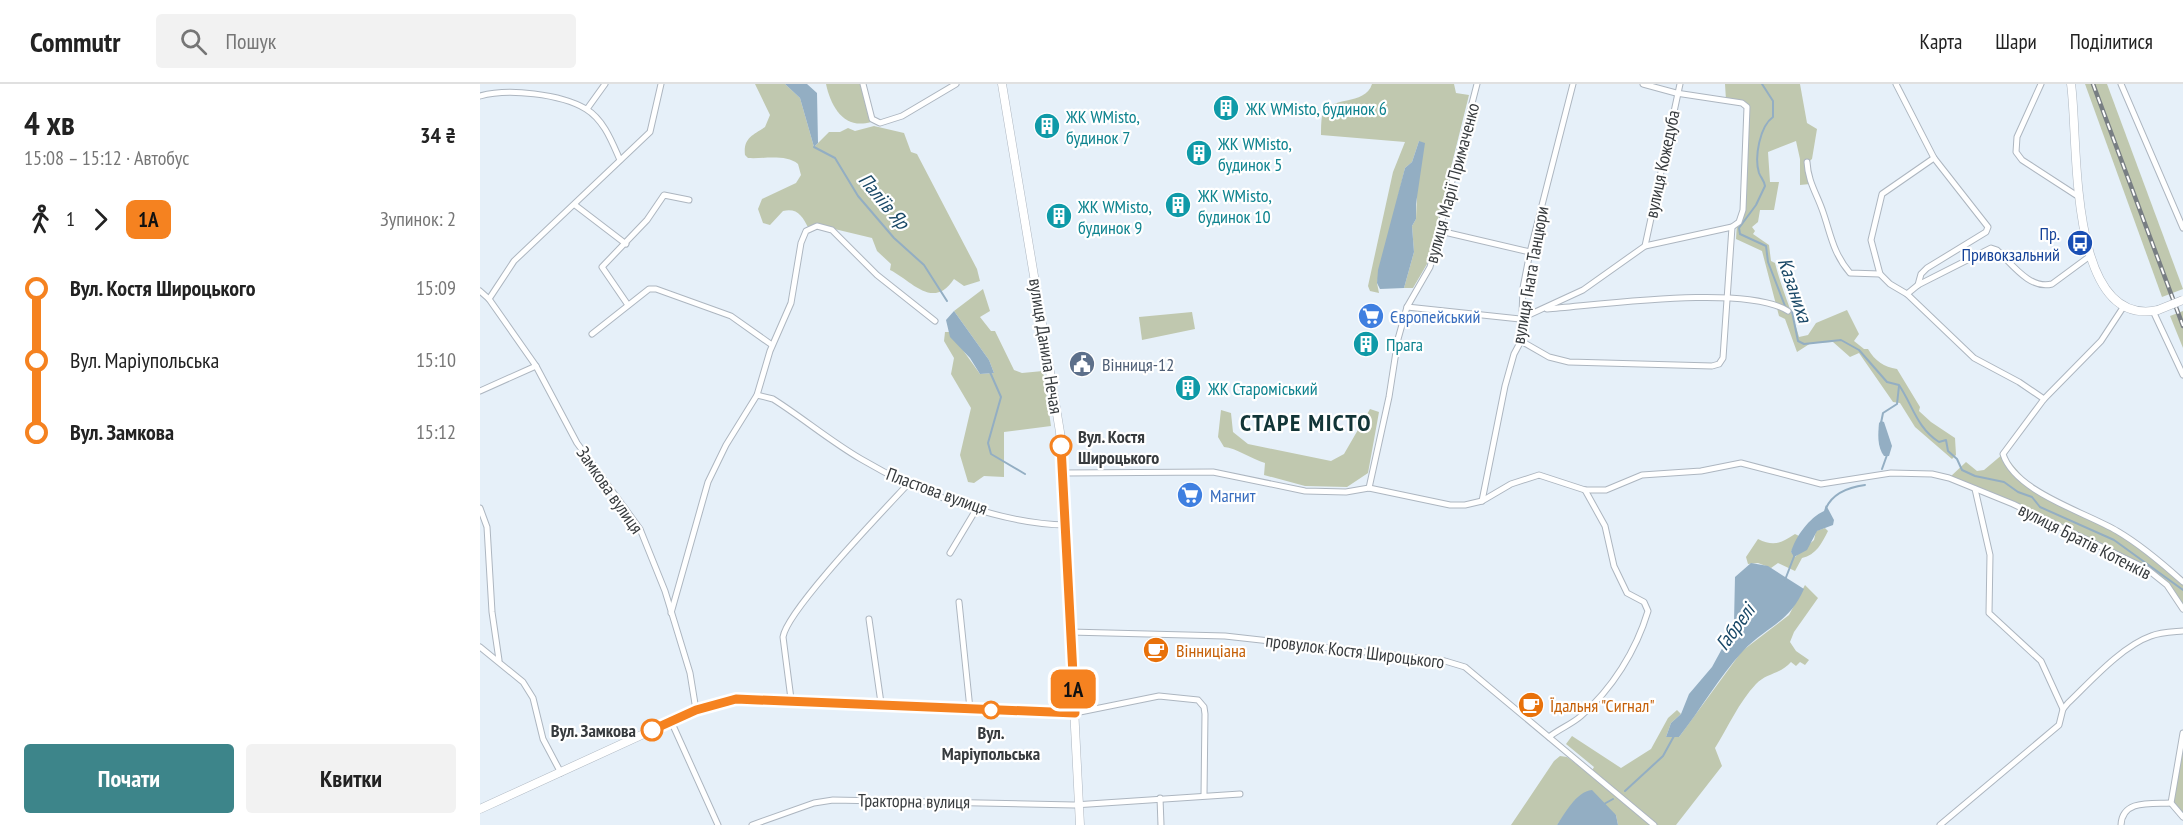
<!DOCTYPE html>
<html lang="uk">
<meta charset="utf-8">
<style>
body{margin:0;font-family:"PT Sans Narrow",sans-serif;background:#f2f2f2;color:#222;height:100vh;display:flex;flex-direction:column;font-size:22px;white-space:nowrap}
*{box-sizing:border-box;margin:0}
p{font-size:20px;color:#767676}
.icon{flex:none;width:33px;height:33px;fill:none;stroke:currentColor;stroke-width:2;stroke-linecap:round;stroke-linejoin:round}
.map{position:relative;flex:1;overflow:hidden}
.side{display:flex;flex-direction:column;background:#fff;width:480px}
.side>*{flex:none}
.badge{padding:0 12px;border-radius:9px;font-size:21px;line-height:39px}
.map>.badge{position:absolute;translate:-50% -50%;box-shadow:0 0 0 3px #fff}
.legs{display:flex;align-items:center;gap:9px;height:66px;padding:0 24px;font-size:20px}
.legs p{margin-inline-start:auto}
.overview{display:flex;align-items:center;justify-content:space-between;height:102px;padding:0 24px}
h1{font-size:33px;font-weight:600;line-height:45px}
.button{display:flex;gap:12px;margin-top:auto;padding:12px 24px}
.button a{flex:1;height:69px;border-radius:6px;background:#3d858a;color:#fff;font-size:24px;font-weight:600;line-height:69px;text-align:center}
.button a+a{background:#f2f2f2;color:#222}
ul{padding:0 24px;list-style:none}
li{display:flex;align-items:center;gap:21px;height:72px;font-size:22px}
li i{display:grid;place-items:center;width:9px;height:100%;margin:0 8px;background:currentColor}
li i::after{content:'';width:15px;height:15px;margin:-8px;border:4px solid;border-radius:50%;background:#fff}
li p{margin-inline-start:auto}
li:first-child i{background:linear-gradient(#0000 50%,currentColor 0)}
li:last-child i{background:linear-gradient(currentColor 50%,#0000 0)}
header{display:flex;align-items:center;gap:36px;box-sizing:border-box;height:84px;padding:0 30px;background:#fff;border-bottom:2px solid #e0e0e0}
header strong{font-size:28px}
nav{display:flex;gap:33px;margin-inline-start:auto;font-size:21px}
.search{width:420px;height:54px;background:#f2f2f2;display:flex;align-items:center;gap:15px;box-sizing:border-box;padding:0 21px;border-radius:6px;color:#767676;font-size:22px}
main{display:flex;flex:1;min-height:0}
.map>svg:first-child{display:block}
</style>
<header>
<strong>Commutr</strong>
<div class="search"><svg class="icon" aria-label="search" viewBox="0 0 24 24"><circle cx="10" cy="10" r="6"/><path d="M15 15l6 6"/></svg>Пошук</div>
<nav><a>Карта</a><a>Шари</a><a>Поділитися</a></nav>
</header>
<main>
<section class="side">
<div class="overview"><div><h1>4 хв</h1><p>15:08 – 15:12 · Автобус</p></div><b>34 ₴</b></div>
<div class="legs"><svg class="icon" aria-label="walk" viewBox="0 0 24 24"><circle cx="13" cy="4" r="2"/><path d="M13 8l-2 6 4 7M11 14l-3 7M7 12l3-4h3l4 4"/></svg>1<svg class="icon" aria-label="forward" viewBox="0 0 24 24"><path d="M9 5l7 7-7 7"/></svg><b class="badge" style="background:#f58220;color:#111">1А</b><p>Зупинок: 2</p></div>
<ul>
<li><i style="color:#f58220"></i><b>Вул. Костя Широцького</b><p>15:09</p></li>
<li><i style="color:#f58220"></i><span>Вул. Маріупольська</span><p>15:10</p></li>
<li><i style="color:#f58220"></i><b>Вул. Замкова</b><p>15:12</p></li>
</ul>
<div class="button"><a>Почати</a><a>Квитки</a></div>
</section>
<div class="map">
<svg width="1703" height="741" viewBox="0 0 1703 741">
<rect width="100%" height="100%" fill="#e6f0f9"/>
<g fill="#c0c8af">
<path d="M275,0H305L320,14L334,63L349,48H360L368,44L375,47L394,42L424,49L431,68L437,70L497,185L500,197L484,202L474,195C453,227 431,196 410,186L411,180L397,167L392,154L342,142L329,145C322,132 318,124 303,127L290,141L283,139L278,125L282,115L316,99L321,91L318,80C306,70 284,75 268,74L265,71C263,54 273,51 285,43L290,31Z"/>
<path d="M346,0H382L391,38C364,46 351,23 346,0Z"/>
<path d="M892,0H974L976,9L989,11L947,180L933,204H924L934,168L932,142L936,135L939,57L932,78L925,84L897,199L899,209L890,207L888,202L913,88L925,58L841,51C841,45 841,38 842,32C849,10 885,23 892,0Z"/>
<path d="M1245,0H1320L1327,39L1337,45L1332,75L1327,79L1330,100L1320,101V75L1316,57L1288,68L1290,98H1299L1294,126H1280L1278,138L1272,143L1275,147L1273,150L1289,161L1291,177L1295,179C1301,204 1312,227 1319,253L1328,251L1336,239L1367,226L1379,250L1374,257L1384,265H1388C1395,277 1404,283 1417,285L1440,323L1439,327L1451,338L1475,354L1476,371L1472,375L1435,343L1420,319L1413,318L1379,269L1370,273L1353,258L1331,259L1317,268L1305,235L1299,232L1282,167L1256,155L1257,139L1263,126L1267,23L1246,16Z"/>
<polygon points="1605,0 1627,0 1703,205 1682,213"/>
<polygon points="503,205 510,227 500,233 511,247 515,247 534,286 542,289 563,287 571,342 524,348 524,393 504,392 494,399 488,398 480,371 491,324 471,290 474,274 464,257 465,248 470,248 500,290 514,289 509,276 474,227"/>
<polygon points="1703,227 1703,264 1690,232"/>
<polygon points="712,228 715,245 662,256 659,233"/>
<path d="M890,325L899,328L888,389L867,403L825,402L784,391L785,379C772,375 756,364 744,363L738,353L741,326L751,329L753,348L768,360L851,377L864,370Z"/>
<polygon points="1523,370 1551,402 1636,446 1703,498 1703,525 1687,501 1667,485 1533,420 1469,394 1486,378 1497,387 1504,386"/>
<path d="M1345,444L1348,447C1342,459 1336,471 1322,474L1315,487L1298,479L1291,484L1278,479L1268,480L1266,473L1278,455C1294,463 1301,459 1315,450L1319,452L1311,468L1315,473L1334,456L1336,447Z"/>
<path d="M1325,501L1338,514L1314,548L1310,558L1316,567L1329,576L1325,581L1320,578L1316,582L1311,578C1301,590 1286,589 1276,600C1259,618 1248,643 1235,664L1242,682L1196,741H1138L1136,731L1095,716L1077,741H1031L1074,677L1080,672L1087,673L1110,690L1114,683L1086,660L1092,652L1141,684L1171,665L1188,634L1197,626L1201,630L1191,639L1186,653H1199L1262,567L1309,531Z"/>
<polygon points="1703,649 1703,730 1691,719"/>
</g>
<g fill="#93aec3">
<polygon points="305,0 327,0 337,9 338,59 334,63 320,14"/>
<polygon points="939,57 945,59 936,120 936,135 932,142 934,168 924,204 900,205 897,199 898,186 925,84 932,78"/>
<polygon points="474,227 509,276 514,289 500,290 490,274 470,253 466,236"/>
<path d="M1401,337L1404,338L1412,362L1409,372H1404C1397,363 1398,350 1399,339Z"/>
<path d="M1346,421L1354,436L1353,441L1337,447L1327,466L1314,473L1311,468C1316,452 1329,434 1344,427Z"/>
<path d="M1271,479L1288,482L1324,505C1309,539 1287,542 1263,567C1239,593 1221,625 1199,653H1186L1191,639L1201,630L1209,610L1232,583L1244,561L1254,538L1255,493Z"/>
<path d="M1112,706L1136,731L1138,741H1077C1086,728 1096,708 1112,706Z"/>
</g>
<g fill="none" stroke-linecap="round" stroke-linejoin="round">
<g stroke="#93aec3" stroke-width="2">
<path d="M1282,0L1293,17V33C1280,42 1274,73 1279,89C1281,94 1284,96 1285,102L1276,121L1259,144L1260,150L1286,162L1288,178L1305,222L1312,228L1318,257L1324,260L1361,256L1379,266L1407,298L1419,301C1433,322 1437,344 1459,358L1466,356L1468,367L1477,375L1482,386L1495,392L1524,398L1538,408L1552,413L1560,423L1634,456L1703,506"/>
<polyline points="334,63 355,74 378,112 414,154 444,181 467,217"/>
<polyline points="510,288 521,313 508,359 511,370 545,390"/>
<polyline points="1401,339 1403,329 1417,320 1419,302"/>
<polyline points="1402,385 1407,371"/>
<path d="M1346,424C1353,409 1370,403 1385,401"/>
<polyline points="1305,496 1315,470"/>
<polyline points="1145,707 1183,672 1194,652"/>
<polyline points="1124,720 1133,715"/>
</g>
<g stroke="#adb6c0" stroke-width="7">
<g id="street">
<polyline points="383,0 392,35 400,39 422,32 476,0"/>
<polyline points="1416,0 1454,74 1508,143 1506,148 1447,184 1441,190 1438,201"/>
<polyline points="1561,0 1537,53 1536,68 1542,76 1599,113"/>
<polyline points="1641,0 1703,144"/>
<path d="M0,12C28,4 81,10 106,25C124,36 132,58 140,76"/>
<polyline points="107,25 125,0"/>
<path d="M1327,78C1328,98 1337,110 1343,128C1351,151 1353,169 1370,189L1400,190L1410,200L1427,210L1494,274L1539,298L1564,315"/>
<polyline points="95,121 146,160"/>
<polyline points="960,147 1050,168"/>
<polyline points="1165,162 1200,0"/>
<polyline points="1400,190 1391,156 1402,110 1454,74"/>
<polyline points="0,207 9,215 56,282 97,359 160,445 185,507 210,589 216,626"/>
<path d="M1427,210L1438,201L1511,164L1517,166C1532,180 1550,206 1572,200L1610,172"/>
<polyline points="9,215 34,177 170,48 181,0"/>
<polyline points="148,221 122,183 167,136 184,111 209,116"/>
<path d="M1644,222L1621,257L1564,315L1523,370C1535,408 1605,428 1637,447C1661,461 1682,479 1703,498"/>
<polyline points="927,223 1040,235 1103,206 1165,162 1252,143 1259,138 1263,126 1267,23 1262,19 1196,9 1163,0"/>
<path d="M1067,225C1120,221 1266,200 1308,227"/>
<polyline points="1673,227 1703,291"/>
<polyline points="112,250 169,205 176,205 251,232 292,261"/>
<polyline points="1041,257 1069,273 1089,278 1232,282 1239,280 1243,274 1252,143"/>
<polyline points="0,307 56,282"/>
<path d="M277,311L293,315C323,334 350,357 381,375C436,408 521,440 586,441"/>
<polyline points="584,389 733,388 825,407 866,408 889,404 970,421 985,421 1002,417 1031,400 1059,391 1105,406 1126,406 1162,391 1221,387 1261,379 1341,400 1411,389 1452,390 1469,394 1533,420 1667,485 1687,501 1703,525"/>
<polyline points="889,404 909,313 918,255 927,223 950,183 997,0"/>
<polyline points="1495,405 1510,471 1509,529 1561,577 1583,625"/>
<polyline points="1002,417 1025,302 1034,270 1041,257 1043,204 1050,168 1093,0"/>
<polyline points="0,424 7,443 12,528 19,576"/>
<polyline points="470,469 497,424"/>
<polyline points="479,518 490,625"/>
<polyline points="191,529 228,398 246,361 277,311 290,267 311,219 321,159 326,147 337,142 352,146 397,191 455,237"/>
<polyline points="389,535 401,619"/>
<polyline points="590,548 745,552 965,577 985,583 1174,741"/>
<polyline points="0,563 43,598 53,614 63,655 81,689"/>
<path d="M311,615L303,553C307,526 405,425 428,400"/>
<polyline points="595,629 679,612 718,616 724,623 725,630 724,711"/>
<polyline points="191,637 238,741"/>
<polyline points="1703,649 1691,719 1703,733"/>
<path d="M1069,653C1079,645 1092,640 1101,632C1132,605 1156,567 1168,527L1164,518L1147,509L1134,482L1125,442L1105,406"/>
<polyline points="680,714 681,741"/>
<polyline points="272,741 334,719 353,716 594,721 760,710"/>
<path d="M1460,741L1579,641L1583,625L1588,619C1610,598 1642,562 1671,552C1681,548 1692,548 1703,547"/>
<path d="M1641,741C1642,715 1672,720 1691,719"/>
</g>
</g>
<g stroke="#adb6c0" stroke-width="9">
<g id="secondary">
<polyline points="522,0 580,348 600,741"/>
<path d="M1591,0C1599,52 1586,246 1678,226"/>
<polyline points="0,725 216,626 248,616 280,614 595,629"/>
</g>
</g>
<use href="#street" stroke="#fff" stroke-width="5"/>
<use href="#secondary" stroke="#fff" stroke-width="8"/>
<g stroke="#787e83" stroke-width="4.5">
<polyline id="rail" points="1613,0 1703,242"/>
</g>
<use href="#rail" stroke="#fff" stroke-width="2" stroke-dasharray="7" stroke-linecap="butt"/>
<g stroke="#adb6c0" stroke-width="9" stroke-linecap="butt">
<polyline id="secondary-bridge" points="1678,226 1703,216"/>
</g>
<use href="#secondary-bridge" stroke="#fff" stroke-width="8"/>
</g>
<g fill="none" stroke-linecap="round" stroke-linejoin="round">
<g stroke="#fff" stroke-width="14">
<polyline id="line-1" points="172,646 216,626 256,615 595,629 581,362"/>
</g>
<use href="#line-1" stroke="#f58220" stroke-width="9"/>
</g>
<defs>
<g id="building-disc" transform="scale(1.35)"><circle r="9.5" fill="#0f9aa8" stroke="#fff"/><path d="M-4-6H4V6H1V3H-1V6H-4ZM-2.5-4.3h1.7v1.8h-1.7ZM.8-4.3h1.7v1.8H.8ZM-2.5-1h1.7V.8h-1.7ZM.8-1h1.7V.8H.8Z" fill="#fff"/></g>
<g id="bus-disc" transform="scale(1.35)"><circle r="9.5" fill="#1a4fb4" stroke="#fff"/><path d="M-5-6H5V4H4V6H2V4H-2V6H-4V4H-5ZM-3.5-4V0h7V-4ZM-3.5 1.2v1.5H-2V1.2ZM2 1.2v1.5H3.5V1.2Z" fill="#fff"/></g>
<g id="supermarket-disc" transform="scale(1.35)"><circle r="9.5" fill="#3f7fe0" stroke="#fff"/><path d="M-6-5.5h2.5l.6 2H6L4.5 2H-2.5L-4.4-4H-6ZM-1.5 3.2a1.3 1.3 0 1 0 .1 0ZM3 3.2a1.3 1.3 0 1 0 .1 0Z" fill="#fff"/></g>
<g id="civic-disc" transform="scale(1.35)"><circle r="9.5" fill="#5c6f8a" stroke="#fff"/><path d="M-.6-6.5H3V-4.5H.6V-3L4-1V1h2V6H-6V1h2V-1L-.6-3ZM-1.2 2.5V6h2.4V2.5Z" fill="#fff"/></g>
<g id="cafe-disc" transform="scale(1.35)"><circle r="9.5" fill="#e8710a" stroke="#fff"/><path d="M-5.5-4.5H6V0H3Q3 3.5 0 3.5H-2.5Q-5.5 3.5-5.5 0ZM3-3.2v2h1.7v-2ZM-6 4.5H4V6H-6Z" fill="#fff"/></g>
</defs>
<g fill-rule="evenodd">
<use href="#building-disc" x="746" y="24"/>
<use href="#building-disc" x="567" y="42"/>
<use href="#building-disc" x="719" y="69"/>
<use href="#building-disc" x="698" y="121"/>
<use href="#building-disc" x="579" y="132"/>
<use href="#bus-disc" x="1600" y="159"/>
<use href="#supermarket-disc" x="891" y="232"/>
<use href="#building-disc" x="886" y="260"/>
<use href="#civic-disc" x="602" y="280"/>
<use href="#building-disc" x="708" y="304"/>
<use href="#supermarket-disc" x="710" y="411"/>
<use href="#cafe-disc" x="676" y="566"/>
<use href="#cafe-disc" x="1051" y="621"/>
</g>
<g fill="#fff" stroke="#f58220" stroke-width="3">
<circle cx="581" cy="362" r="10"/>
<circle cx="511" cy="626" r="8"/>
<circle cx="172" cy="646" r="10"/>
</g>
<g text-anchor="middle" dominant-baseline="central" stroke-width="4.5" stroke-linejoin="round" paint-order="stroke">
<g font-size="18" fill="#0d838f" stroke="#fff" text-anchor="start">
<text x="766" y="24">ЖК WMisto, будинок 6</text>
<text x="586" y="32">ЖК WMisto,<tspan x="586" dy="21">будинок 7</tspan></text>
<text x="738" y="59">ЖК WMisto,<tspan x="738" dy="21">будинок 5</tspan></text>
<text x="718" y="111">ЖК WMisto,<tspan x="718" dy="21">будинок 10</tspan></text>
<text x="598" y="122">ЖК WMisto,<tspan x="598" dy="21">будинок 9</tspan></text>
<text x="906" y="260">Прага</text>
<text x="728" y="304">ЖК Староміський</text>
</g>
<g font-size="18" fill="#373b3e" stroke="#fff">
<text transform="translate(1182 80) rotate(-78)">вулиця Кожедуба</text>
<text transform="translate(972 99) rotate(-75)">вулиця Марії Примаченко</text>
<text transform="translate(1050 191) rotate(-80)">вулиця Гната Танцюри</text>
<text transform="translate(566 262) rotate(81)">вулиця Данила Нечая</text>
<text transform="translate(130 406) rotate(55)">Замкова вулиця</text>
<text transform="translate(457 407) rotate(20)">Пластова вулиця</text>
<text transform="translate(1605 457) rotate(27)">вулиця Братів Котенків</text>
<text transform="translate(875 567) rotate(7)">провулок Костя Широцького</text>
<text transform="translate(434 717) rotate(1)">Тракторна вулиця</text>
</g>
<g font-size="18" fill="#164399" stroke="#fff" text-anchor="end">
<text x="1580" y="149">Пр.<tspan x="1580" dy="21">Привокзальний</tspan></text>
</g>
<g font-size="18" fill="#366cbe" stroke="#fff" text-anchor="start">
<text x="910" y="232">Європейський</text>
<text x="730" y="411">Магнит</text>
</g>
<g font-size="18" fill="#4e5e75" stroke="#fff" text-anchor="start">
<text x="622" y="280">Вінниця-12</text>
</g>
<g font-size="18" font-weight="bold" fill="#373b3e" stroke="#fff" text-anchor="start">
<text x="598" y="352">Вул. Костя<tspan x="598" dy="21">Широцького</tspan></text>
<text x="156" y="646" text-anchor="end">Вул. Замкова</text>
<text x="511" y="648" text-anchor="middle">Вул.<tspan x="511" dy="21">Маріупольська</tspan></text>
</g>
<g font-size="18" fill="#c56008" stroke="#fff" text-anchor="start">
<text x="696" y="566">Вінниціана</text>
<text x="1070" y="621">Їдальня "Сигнал"</text>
</g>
<g font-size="20" font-style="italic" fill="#194867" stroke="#fff">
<text transform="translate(404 117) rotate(50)">Паліїв Яр</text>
<text transform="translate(1315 206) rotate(71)">Казаниха</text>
<text transform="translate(1255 543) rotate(-54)">Габрелі</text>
</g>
<g font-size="24" font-weight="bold" letter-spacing="1.5" fill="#123537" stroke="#fff">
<text x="826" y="338">СТАРЕ МІСТО</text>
</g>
</g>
</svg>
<b class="badge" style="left:593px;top:605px;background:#f58220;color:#111">1А</b>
</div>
</main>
